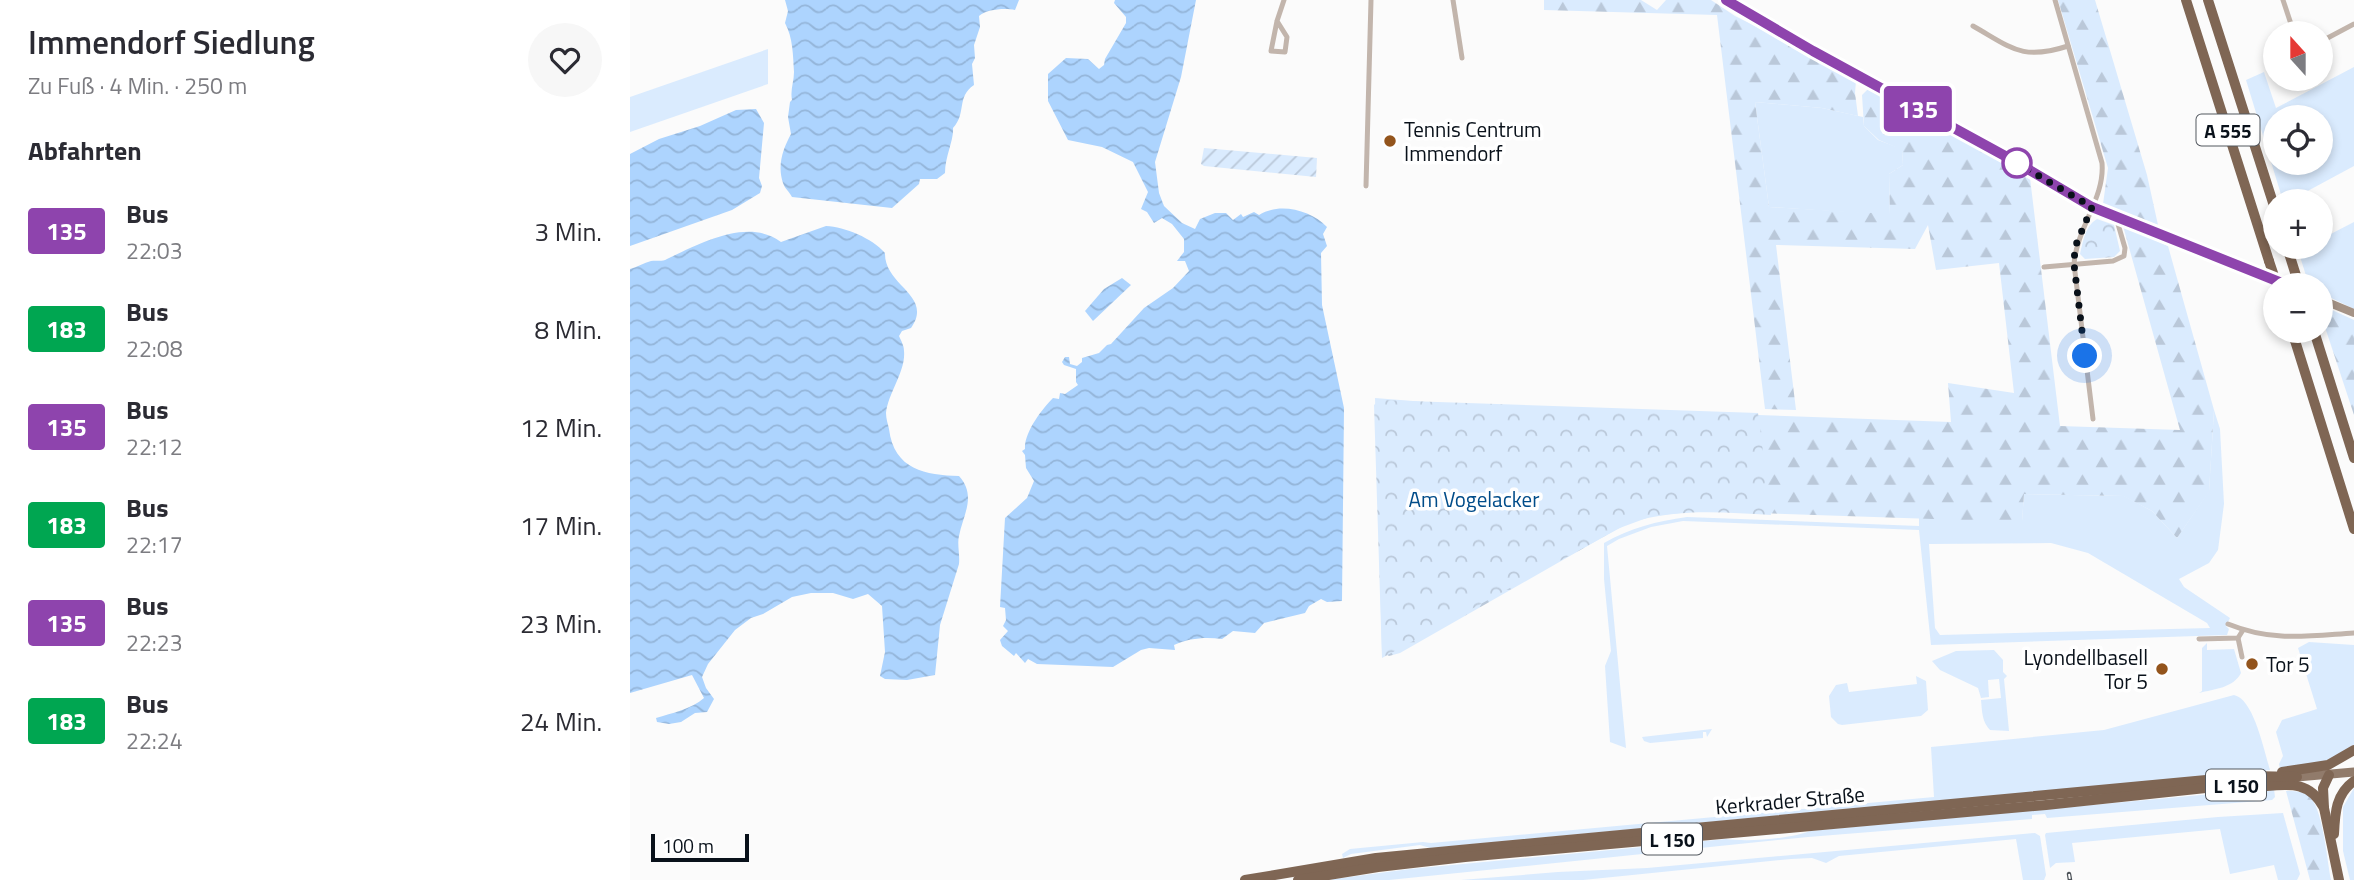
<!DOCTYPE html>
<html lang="de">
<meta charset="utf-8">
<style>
body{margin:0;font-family:"Titillium Web",sans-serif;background:#f7f7f7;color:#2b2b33;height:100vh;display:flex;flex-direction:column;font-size:26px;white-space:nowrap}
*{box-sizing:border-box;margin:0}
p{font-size:23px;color:#7c7c81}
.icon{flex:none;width:38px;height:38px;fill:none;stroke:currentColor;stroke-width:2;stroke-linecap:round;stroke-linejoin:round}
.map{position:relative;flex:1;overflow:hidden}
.drawer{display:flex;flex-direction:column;background:#fff;width:630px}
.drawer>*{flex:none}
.badge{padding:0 14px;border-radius:5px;font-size:24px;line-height:46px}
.needle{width:46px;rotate:339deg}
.fabs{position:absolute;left:1633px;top:21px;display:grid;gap:14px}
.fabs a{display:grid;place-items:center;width:70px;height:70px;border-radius:50%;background:#fff;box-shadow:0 4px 10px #0003;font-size:35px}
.scale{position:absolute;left:21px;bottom:18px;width:98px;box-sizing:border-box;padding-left:7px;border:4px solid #09111a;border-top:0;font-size:19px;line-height:24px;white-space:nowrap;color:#09111a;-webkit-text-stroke:5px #fff;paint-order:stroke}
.you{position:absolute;width:35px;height:35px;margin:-18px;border:5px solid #fff;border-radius:50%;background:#1a73e8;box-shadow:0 0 0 10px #1a73e833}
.map>.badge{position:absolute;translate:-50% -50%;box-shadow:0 0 0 4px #fff}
h2{padding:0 28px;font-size:26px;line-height:63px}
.round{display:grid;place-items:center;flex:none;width:74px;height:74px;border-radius:37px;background:#f7f7f7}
.summary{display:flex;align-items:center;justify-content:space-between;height:119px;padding:0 28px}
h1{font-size:33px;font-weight:600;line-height:52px}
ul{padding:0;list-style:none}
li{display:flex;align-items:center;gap:21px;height:98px;padding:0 28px}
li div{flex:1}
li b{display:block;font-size:26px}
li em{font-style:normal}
li .badge{min-width:77px;font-weight:700;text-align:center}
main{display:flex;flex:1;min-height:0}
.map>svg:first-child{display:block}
</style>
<main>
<section class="drawer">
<div class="summary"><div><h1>Immendorf Siedlung</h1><p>Zu Fuß · 4 Min. · 250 m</p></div><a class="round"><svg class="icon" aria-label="heart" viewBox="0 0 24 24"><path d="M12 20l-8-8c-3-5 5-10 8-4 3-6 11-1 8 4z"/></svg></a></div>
<h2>Abfahrten</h2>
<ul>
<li><span class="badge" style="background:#8e44ad;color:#fff">135</span><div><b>Bus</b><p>22:03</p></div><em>3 Min.</em></li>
<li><span class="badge" style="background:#00a651;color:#fff">183</span><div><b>Bus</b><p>22:08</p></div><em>8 Min.</em></li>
<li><span class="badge" style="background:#8e44ad;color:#fff">135</span><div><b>Bus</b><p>22:12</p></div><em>12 Min.</em></li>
<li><span class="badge" style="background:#00a651;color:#fff">183</span><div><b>Bus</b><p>22:17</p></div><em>17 Min.</em></li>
<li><span class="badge" style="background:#8e44ad;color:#fff">135</span><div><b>Bus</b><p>22:23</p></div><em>23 Min.</em></li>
<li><span class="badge" style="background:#00a651;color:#fff">183</span><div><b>Bus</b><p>22:24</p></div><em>24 Min.</em></li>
</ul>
</section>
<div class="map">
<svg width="1724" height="880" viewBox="0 0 1724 880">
<defs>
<pattern id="forest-firs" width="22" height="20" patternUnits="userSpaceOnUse" patternTransform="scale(1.75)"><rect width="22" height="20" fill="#daebfe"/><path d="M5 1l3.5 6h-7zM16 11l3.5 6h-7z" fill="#bac8d9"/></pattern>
<pattern id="park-crowns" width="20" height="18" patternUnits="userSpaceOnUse" patternTransform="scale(1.75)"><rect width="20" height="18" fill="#daebfe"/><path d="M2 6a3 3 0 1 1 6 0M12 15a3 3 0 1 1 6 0" fill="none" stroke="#bac8d9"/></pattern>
<pattern id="garden-furrows" width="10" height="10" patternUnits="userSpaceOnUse" patternTransform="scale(1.75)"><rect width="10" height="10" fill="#daebfe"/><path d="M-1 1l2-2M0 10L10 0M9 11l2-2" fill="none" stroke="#bac8d9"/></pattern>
<pattern id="water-waves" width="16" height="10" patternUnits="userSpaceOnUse" patternTransform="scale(1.75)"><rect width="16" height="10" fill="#add4fe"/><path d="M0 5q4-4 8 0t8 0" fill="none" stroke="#94b5d9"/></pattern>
</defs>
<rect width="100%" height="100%" fill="#fbfbfb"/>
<g fill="#daebfe" fill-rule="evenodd">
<polygon points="138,49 138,84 0,132 0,97"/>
<path d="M1724,67V166L1672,194L1674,201H1653L1616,80L1634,72L1646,108ZM1645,117H1690V163H1645Z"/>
<polygon points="1125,102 1192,108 1233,117 1234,126 1248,140 1272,149 1273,165 1259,174 1260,215 1139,207"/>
<polygon points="1724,222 1724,309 1691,293 1690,285 1679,285 1667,247 1690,247 1691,239"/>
<path d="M1584,410L1590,429L1594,504L1588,550L1579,563L1549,579L1554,587L1600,618L1596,626L1599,629L1597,635L1301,645L1289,530L1053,521L1021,527L989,539L977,546L996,748L980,742L975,666L981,651L974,579V543C1000,528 1027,521 1057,517L1289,526V517L1392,521L1394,494L1494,496L1522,511L1547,538L1579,491ZM1421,543L1458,553L1577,623L1580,628L1310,635L1305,628L1299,544Z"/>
<polygon points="1679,642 1724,645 1724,745 1692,763 1650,769 1649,764 1653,756 1646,732 1652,720 1687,709 1668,648"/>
<path d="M1577,643V650L1604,649L1611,673C1603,688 1585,689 1569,693L1572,691V648Z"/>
<path d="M1364,650L1373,660V672L1377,676L1374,679L1379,731L1360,730C1352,722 1352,711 1351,700L1371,698L1369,679L1358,680L1359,697L1351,698L1348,688L1310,670L1302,661L1326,651Z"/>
<polygon points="1286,676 1296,681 1298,710 1291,716 1212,725 1208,724 1201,717 1199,696 1206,685 1217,683 1219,692 1287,684"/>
<path d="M1604,695C1624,699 1634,751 1640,770L800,848L790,845L721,854L713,858L712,854L720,849L793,842L801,843L1304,797L1301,747L1474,730Z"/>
<polygon points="1082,729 1077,737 1076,732 1073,732 1073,738 1020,743 1014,741 1012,737"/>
<polygon points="1724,788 1724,880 1720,880 1713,851 1713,807"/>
<path d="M1636,789H1644L1645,797L1642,800L1417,818L1415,814L1402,815V819L1178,837L759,880H696L780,869L1096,839C1119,842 1159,839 1180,831Z"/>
<polygon points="1653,813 1670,874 1667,880 1648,880 1644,865 1600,874 1590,829 1442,843 1445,862 1426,863 1420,868 1415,835 1416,833 1588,817"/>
<polygon points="1405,833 1410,836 1416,875 1414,880 1393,880 1386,839 1209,856 1196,863 1182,858 1161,859 953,880 831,880 928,872 1017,868"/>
</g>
<g fill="url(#forest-firs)">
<polygon points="914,0 1011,0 1027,10 1036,0 1081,0 1105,16 1163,45 1226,81 1225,93 1228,116 1192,108 1125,102 1139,207 1260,214 1259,174 1273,165 1272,150 1249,140 1234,126 1232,95 1239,88 1400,178 1430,426 1550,430 1493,226 1538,246 1584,410 1579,492 1547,538 1522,511 1493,496 1394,494 1392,522 1070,511 1022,516 987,529 770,653 759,656 752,652 745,398 821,404 1321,422 1318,383 1384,393 1369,263 1306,270 1298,225 1285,249 1146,245 1166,410 1135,409 1087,15 914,10"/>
<polygon points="1428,0 1465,0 1517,175 1528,225 1473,204 1478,168"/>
<polygon points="1691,305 1724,320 1724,415 1691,315"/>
<path d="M1656,791C1663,791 1672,791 1678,795C1693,806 1697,861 1701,880H1680Z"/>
</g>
<g fill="url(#park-crowns)">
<path d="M1467,219L1484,225L1490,251L1484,257L1455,259L1450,254C1453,242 1455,226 1467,219Z"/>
<path d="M749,400L1128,413L1141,515C1092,512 1047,508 999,523L752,658L744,405Z"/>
</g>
<polygon fill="url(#garden-furrows)" points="574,148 687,158 686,177 574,166 571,164"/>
<g fill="url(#water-waves)">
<path d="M155,0H389L385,10C375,8 357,9 349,16L350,27L344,45L345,58L342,64L344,85C326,97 337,113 323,128C324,140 315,156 315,173L307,179H290L289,184L262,208L162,197C159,191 155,189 153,183C147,165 153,149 161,134L158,117L160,102L162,100C160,90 164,82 164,72C163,55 163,38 155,23L158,11Z"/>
<path d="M485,0H566L551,77L525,162L529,193L534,206L552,223L565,229L570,219L585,213H596L603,220L611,214L613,217L624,212L629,215C649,202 681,210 697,227L693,234L697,246L691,253L692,305L714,408L712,601L697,602L691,599L679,606L675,613L634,623L625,633L603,631L592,639C575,637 560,638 544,645L545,650L519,648L511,650L483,667L407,664L398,659L395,663L386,653L384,656L372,646L370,640L378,631L373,626L376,620L375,608L370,607L375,518L397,498L404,481L396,468L395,455L392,451L395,449C394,432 413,408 423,398L429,399L430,393L435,394L448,385L446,382V369L434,365L432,362L435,357H439L440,364L447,366L452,362V358L469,353L477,345L481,344L514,308L543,288L559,271L555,261H547L554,252V239L542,224L532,218L524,223L517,212L511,209L518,192L503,162L472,147L438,140L418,101V74L436,58L458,59L469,69L474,65L475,59L496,23V17L484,3Z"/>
<polygon points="126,109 134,123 129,178 132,186 130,193 102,210 0,246 0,154 29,139 70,126 106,110"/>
<path d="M196,226C215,227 242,238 255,253C254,286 304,295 281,328L272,331L269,336C271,341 274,345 274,351C276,371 258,393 256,413C256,419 258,424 259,429C264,470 296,475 329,476C347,496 333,515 329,536C327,544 330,555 329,564L310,625L305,675L277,680L255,679L250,676L255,652L252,606L238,594L223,599L203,593H181L162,597L133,614L121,618L105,630L78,664L72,677L76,688L84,699L77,712L65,713L51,722L39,724L27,722L26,718C42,713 62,709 74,698L62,675L0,693V269C7,267 14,263 21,261C27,260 32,262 37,259C69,244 118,217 151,242Z"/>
<polygon points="492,278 501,285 463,321 455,311 474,289"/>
</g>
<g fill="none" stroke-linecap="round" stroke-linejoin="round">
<g stroke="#c2b5ac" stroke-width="5">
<polyline points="823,0 832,58"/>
<path d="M1425,0L1472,163C1475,198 1447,227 1444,264L1463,419"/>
<polyline points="1653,0 1664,33"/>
<polyline points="647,21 657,37 655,52 641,51 647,21 654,0"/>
<path d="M1343,26C1382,48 1392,61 1438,46"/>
<polyline points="1690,42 1724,24"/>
<polyline points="736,186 741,0"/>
<polyline points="1414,267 1483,261 1494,256 1495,248 1486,217"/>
<path d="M1598,624C1642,642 1677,636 1724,633"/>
<polyline points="1608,638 1612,657"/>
<polyline points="1569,639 1608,638 1613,630"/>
</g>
<g stroke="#a59386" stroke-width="8">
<polyline points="1096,0 1183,51 1386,162 1462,207 1657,285"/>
<polyline points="1690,299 1724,313"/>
</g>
<polyline stroke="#917b6b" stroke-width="9" points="1667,777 1724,772"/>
<g stroke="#7f6654" stroke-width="10">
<polyline points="1556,0 1639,261"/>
<polyline points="1578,0 1645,209"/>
<polyline points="1657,247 1669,285"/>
<polyline points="1662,331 1724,529"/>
<polyline points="1684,331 1724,458"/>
<polyline points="1652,772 1698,765 1724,750"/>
<polyline points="1699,775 1693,788 1694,808 1709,880"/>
<path d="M1625,787C1655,785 1678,778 1694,808"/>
<path d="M1704,834C1705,812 1706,794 1724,781"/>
<polyline points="615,880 746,858 840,849 1619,776 1667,777"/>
<polyline points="668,880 748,867 835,857 1416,805 1632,782"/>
</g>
<g stroke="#4c5258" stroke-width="4.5">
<polyline id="rail" points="1439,874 1440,880"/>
</g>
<use href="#rail" stroke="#fff" stroke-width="2" stroke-dasharray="5" stroke-linecap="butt"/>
<polyline stroke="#7f6654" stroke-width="10" points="1639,261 1647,285"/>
</g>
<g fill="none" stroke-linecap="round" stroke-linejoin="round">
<g stroke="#fff" stroke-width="16">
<polyline id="line" points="1096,0 1183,51 1386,162 1462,207 1657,285"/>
</g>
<use href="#line" stroke="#8e44ad" stroke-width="10"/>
<polyline stroke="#09111a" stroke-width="7" stroke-dasharray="0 12.6" points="1387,163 1462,207 1445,247 1444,264 1455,356"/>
</g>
<g fill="#93541c" stroke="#fff" stroke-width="2.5">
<circle cx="760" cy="141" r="7"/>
<circle cx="1622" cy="664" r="7"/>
<circle cx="1532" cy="669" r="7"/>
</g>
<circle fill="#fff" stroke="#8e44ad" stroke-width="3.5" cx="1387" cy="163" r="14"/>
<g text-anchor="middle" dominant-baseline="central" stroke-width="7" stroke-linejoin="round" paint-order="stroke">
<g fill="#fff" stroke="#53585f" stroke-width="2">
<rect x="1566.5" y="114.5" width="63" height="31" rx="5"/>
<rect x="1576" y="769.5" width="60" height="31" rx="5"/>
<rect x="1012" y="823.5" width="60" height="31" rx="5"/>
</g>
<g font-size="19" font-weight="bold" fill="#09111a">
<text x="1598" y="130">A 555</text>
<text x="1606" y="785">L 150</text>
<text x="1042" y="839">L 150</text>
</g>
<g font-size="21" fill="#09111a" stroke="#fff" text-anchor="start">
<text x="774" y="129">Tennis Centrum<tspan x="774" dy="24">Immendorf</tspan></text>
<text x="1518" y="657" text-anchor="end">Lyondellbasell<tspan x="1518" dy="24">Tor 5</tspan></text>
<text x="1636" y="664">Tor 5</text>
</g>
<g font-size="21" fill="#004c89" stroke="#fff">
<text x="844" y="499">Am Vogelacker</text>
</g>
<g font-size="21" fill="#09111a" stroke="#fff">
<text transform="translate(1160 800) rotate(-5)">Kerkrader Straße</text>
</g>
</g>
</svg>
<div class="fabs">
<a><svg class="needle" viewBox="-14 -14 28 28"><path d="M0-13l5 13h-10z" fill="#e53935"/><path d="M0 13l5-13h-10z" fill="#7c7c81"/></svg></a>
<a><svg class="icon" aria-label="locate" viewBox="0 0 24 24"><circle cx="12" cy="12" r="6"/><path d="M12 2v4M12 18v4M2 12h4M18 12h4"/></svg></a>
<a>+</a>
<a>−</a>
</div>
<div class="scale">100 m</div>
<div class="you" style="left:1455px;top:356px"></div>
<b class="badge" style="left:1288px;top:109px;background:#8e44ad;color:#fff">135</b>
</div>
</main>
